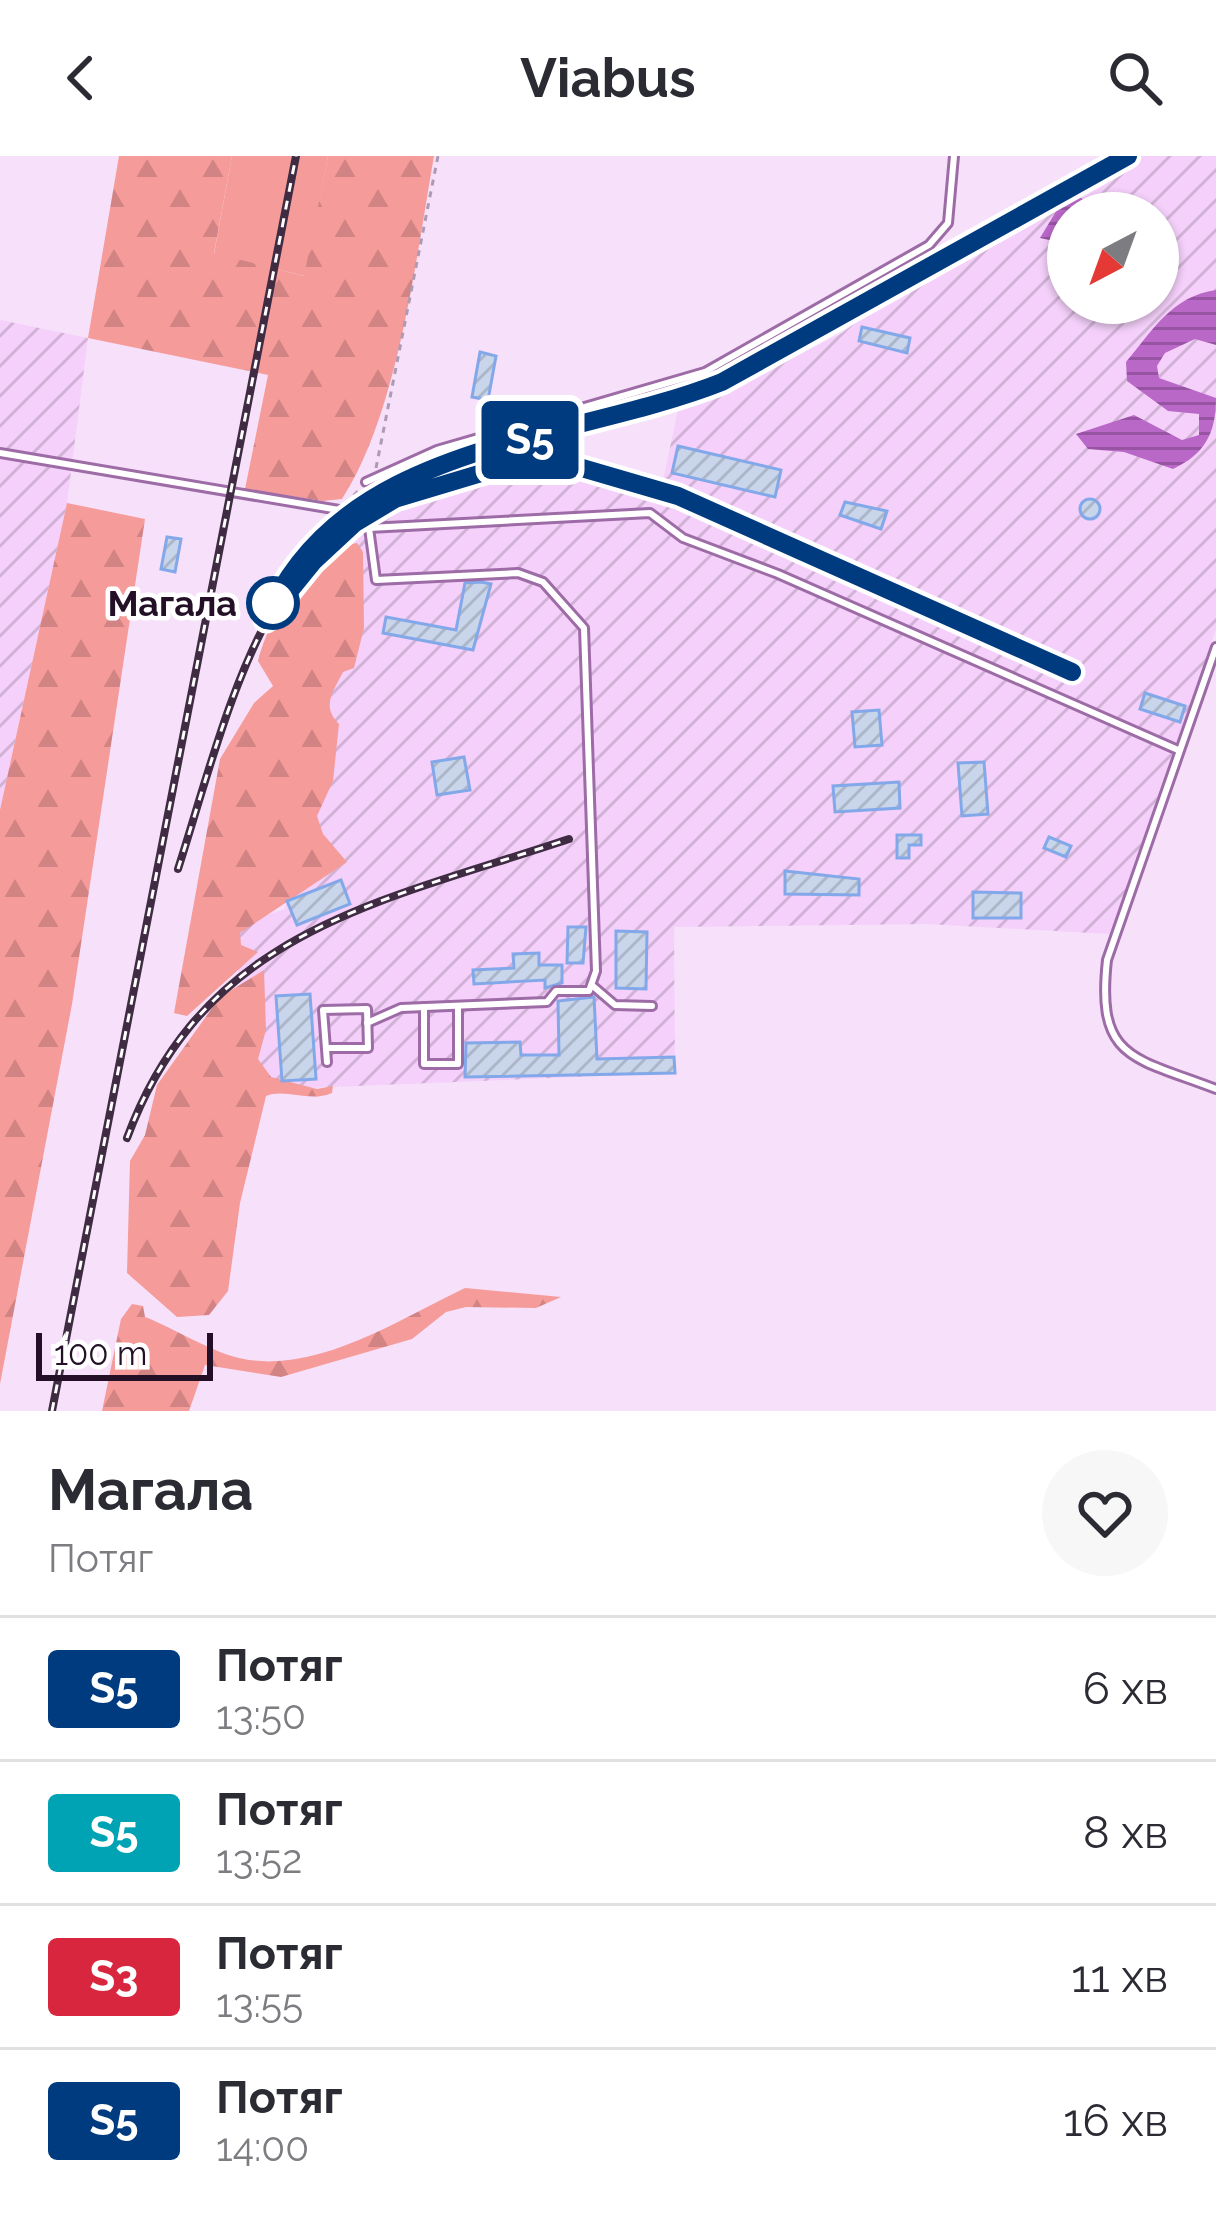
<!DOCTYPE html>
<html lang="uk">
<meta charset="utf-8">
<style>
body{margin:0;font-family:Raleway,sans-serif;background:#f7f7f7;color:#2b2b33;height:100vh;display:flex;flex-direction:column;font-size:45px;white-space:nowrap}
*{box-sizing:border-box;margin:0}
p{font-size:39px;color:#7c7c81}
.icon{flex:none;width:66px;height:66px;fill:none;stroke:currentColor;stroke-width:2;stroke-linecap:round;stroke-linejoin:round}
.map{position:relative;height:1255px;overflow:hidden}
.sheet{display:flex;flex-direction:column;background:#fff;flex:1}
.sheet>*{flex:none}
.badge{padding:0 24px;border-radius:9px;font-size:42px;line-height:78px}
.needle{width:78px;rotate:221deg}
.fabs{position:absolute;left:1047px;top:36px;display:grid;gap:24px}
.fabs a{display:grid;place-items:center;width:132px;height:132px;border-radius:50%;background:#fff;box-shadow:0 3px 9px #0004;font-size:60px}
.scale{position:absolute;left:36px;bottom:30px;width:177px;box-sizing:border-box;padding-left:12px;border:6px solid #231027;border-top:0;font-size:33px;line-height:42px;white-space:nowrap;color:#231027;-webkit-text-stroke:9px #fff;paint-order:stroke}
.map>.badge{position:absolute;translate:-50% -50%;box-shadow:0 0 0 6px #fff}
.round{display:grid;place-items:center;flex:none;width:126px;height:126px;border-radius:63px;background:#f7f7f7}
.head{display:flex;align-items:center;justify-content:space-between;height:204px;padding:0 48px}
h1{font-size:57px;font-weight:700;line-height:90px}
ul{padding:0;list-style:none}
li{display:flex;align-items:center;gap:36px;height:144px;padding:0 48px;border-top:3px solid #e1e1e2}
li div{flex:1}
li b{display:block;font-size:45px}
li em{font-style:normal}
li .badge{min-width:132px;font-weight:700;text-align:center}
header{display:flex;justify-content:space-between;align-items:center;height:156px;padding:0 48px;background:#fff;font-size:54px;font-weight:700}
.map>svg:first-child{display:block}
</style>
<header><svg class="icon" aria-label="back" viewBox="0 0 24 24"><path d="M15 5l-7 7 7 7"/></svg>Viabus<svg class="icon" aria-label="search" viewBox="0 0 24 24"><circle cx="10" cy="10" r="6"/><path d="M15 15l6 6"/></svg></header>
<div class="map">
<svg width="1216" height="1255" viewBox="0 0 1216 1255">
<defs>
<pattern id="industrial-furrows" width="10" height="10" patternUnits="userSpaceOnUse" patternTransform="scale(3)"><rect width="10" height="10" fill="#f4d0fa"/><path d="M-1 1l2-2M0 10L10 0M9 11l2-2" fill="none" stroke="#d1b2d6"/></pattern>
<pattern id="forest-firs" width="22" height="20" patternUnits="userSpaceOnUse" patternTransform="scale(3)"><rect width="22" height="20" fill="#f59b99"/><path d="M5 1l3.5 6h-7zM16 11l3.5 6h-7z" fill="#d28484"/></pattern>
<pattern id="water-rules" width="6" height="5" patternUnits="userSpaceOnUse" patternTransform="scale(3)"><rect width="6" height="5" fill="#ba68c8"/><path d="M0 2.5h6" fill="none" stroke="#9754a2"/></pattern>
<pattern id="building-hatch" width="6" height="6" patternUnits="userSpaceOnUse" patternTransform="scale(3)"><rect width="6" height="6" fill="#c8d5ea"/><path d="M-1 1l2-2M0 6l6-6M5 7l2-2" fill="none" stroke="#acb6c9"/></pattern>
</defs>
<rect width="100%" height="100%" fill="#f6e0fa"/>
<g fill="url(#industrial-furrows)" fill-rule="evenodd">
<path d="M1132,0H1216V473L1110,778L927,768L674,771L675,917L258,934L231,771L285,753L353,391L349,367L398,337L494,308L599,310L662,330L679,249L742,228L842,177L891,139ZM1068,57H1158V147H1068Z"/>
<polygon points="0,164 88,182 67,347 0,654"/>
</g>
<polygon fill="#f59b99" points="232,0 328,0 305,120 214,98"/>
<g fill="url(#forest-firs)">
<path d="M119,0H232L214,97L304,120L328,0H434C416,102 398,257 342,343L323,345L245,333L268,219L88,182Z"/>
<polygon points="67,347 145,363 72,848 0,1228 0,654"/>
<path d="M357,387L363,396L364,472L354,512L343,516C333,536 321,550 339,568L333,625L317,660L323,678L347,706L240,777L241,789L258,796L187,860L174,857L220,603L254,547L273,530L258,505C271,458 305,397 357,387Z"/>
<path d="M264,814L266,874L258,903L271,921L317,933L333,930L332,937C309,947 286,932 266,940L240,1047L228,1135L209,1159L177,1161L127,1117L130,1005L145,979L157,929L220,841Z"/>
<path d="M465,1132L561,1141L536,1152L466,1151L446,1156L412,1183L281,1221L205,1209L189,1255H102L121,1163L132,1148L143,1150L145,1161C176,1173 209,1195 239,1202C315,1220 401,1162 465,1132Z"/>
</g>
<g fill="url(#water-rules)">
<polygon points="1080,41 1099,57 1068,57 1068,88 1040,82 1058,52"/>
<path d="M1216,134V189L1195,183L1165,197L1157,210L1159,222L1216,242C1216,277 1205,298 1173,313L1124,296L1088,293L1076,278L1134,259L1182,284L1199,279V258L1168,255L1127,225L1126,206C1153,174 1172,140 1216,134Z"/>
</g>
<g fill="url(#building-hatch)" stroke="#83a8e9" stroke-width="3">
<polygon points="862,171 910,182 907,197 859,185"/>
<polygon points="480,196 496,200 488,244 472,241"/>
<polygon points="678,290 781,314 775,341 672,317"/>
<circle cx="1090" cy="353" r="10"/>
<polygon points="845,346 887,355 881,373 840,359"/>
<polygon points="167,381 181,383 175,416 161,413"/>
<polygon points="481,426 491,428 473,494 383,477 386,461 456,474 465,427"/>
<polygon points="1145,537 1185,550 1180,566 1140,553"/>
<polygon points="879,554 882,589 855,591 852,556"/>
<polygon points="464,601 470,634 437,639 432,606"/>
<polygon points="984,606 988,658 962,660 958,607"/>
<polygon points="899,626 900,652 835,656 833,630"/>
<polygon points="897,679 921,679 921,689 909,689 909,702 897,702"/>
<polygon points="1049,681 1071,690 1066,701 1044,692"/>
<polygon points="785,715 859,723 859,739 785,738"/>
<polygon points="341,724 350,748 297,769 287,745"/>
<polygon points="973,736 1021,737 1021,762 973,762"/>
<polygon points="568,771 586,771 583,807 567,807"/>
<polygon points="616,775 647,776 646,833 616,832"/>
<polygon points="539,797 539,809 562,809 562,827 545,832 545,824 474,828 473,814 514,812 513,798"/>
<polygon points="310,838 316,923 282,925 276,840"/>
<polygon points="594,841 597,903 674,901 675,917 465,921 466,887 520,886 521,899 559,899 558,845"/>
</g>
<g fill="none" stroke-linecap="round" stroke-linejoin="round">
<g stroke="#9d6ca6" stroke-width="12">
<g id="service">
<polyline points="0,297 339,354 369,372 650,357 683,382 778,418 1178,594"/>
<polyline points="366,326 437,294 705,216 929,89 948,67 954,0"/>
<path d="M1216,491L1107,804C1096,904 1133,901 1216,933"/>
<polyline points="594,831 615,849 652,850"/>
<polyline points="424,851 424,908 458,908 458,850"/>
<polyline points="367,867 401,852 547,846 556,835 589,835 596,815 584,472 543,426 518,417 376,424 369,372"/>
<polyline points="326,892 368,892 367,853 323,854 327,906"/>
</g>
</g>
<g stroke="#af9ab3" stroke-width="3" stroke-dasharray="6 6" stroke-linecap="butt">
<polyline points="376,312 438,0"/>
<polyline points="345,348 359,334"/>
</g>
<use href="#service" stroke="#fff" stroke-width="6"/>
<g stroke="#3f2c43" stroke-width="8">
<g id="rail">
<path d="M413,336C503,301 588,306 678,341L1072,516"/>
<path d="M178,713C229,554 266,360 449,304C540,276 633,261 722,226L1127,0"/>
<path d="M127,982C204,774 381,746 569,683"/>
<polyline points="52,1255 296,0"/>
</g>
</g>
<use href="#rail" stroke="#fff" stroke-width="3" stroke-dasharray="9" stroke-linecap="butt"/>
</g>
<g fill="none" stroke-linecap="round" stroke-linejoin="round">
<g stroke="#fff" stroke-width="27">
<path id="line" d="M1072,516L678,340L582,312L495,313L395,343L355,367L313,406L266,464C340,285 568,287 722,226L1128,0"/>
</g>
<use href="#line" stroke="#003b80" stroke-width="18"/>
</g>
<circle fill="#fff" stroke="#003b80" stroke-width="6" cx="273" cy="447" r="24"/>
<g text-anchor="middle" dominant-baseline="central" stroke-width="9" stroke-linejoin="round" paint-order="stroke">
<g font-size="36" font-weight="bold" fill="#231027" stroke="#fff" text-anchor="end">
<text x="237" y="447">Магала</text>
</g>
</g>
</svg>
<div class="fabs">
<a><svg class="needle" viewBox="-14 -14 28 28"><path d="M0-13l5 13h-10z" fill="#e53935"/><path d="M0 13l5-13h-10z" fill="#7c7c81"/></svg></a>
</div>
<div class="scale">100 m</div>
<b class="badge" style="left:530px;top:284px;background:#003b80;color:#fff">S5</b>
</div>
<section class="sheet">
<div class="head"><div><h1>Магала</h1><p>Потяг</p></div><a class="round"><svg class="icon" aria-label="heart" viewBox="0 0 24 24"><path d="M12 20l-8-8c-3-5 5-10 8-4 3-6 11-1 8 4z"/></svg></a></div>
<ul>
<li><span class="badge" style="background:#003b80;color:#fff">S5</span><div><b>Потяг</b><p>13:50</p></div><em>6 хв</em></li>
<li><span class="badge" style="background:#00a3b4;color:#fff">S5</span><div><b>Потяг</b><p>13:52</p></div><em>8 хв</em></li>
<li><span class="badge" style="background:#d7263d;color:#fff">S3</span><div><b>Потяг</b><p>13:55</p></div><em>11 хв</em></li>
<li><span class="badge" style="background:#003b80;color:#fff">S5</span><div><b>Потяг</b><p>14:00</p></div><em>16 хв</em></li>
</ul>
</section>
